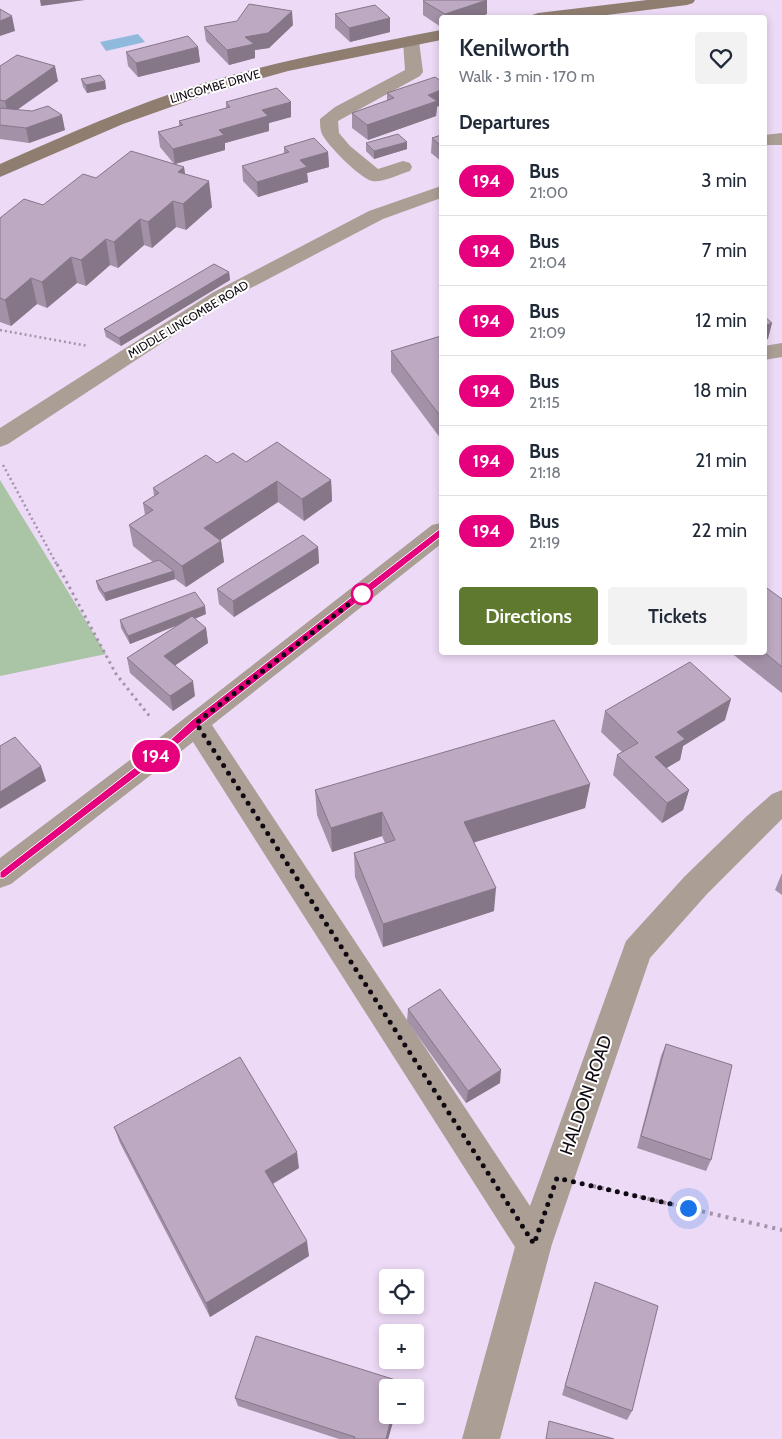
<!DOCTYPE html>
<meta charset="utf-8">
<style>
body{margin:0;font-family:Cabin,sans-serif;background:#f2f2f3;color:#1f2937;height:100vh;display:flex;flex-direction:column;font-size:19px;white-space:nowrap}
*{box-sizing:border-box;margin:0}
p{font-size:16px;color:#747a83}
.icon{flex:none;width:28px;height:28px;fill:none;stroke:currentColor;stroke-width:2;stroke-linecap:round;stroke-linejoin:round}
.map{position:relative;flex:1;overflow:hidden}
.drawer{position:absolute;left:439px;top:15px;width:328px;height:640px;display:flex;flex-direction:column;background:#fff;border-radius:5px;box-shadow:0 2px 8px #0003}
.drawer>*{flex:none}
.badge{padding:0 10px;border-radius:16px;font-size:18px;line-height:32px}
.controls{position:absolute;left:379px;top:1269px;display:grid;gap:10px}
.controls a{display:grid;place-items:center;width:45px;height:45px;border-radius:5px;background:#fff;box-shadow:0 2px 8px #0003;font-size:25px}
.you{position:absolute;width:25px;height:25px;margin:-12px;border:4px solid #fff;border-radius:50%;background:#1a73e8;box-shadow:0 0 0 8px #1a73e833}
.map>.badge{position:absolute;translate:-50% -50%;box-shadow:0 0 0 2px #fff}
h2{padding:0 20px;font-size:19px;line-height:45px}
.round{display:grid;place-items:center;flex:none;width:52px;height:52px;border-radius:5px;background:#f2f2f3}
.overview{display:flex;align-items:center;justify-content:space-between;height:85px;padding:0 20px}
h1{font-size:24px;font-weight:600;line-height:38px}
.button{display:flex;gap:10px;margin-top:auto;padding:10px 20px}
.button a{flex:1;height:58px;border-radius:5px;background:#5f7a2e;color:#fff;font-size:20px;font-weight:600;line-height:58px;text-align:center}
.button a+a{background:#f2f2f3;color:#1f2937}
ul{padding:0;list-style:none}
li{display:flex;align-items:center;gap:15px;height:70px;padding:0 20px;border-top:1px solid #e0e1e3}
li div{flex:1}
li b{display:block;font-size:19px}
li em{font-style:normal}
li .badge{min-width:55px;font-weight:700;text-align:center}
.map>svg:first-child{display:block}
</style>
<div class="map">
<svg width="782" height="1439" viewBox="0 0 782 1439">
<rect width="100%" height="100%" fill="#eddaf6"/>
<polygon fill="#aac4a6" points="0,480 106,654 0,676"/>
<polygon fill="#8fbadc" points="138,34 145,42 106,51 100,42"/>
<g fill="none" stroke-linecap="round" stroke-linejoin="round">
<g stroke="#a293a9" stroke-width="2.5" stroke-dasharray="2 3" stroke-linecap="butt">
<polyline points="0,330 88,346"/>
<polyline points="3,465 57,565"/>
</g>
<polyline stroke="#a293a9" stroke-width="3" stroke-dasharray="2.5 4" stroke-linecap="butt" points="57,564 116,674 151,718"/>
<polyline stroke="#a293a9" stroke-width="4" stroke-dasharray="3 5" stroke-linecap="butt" points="593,1186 782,1230"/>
<g fill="#aa9e95" fill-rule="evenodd">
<path d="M411,36L417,37L419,41L423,72L420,76L338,121L339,133L350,146L378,169L403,161L410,163L412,167L410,171C399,174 383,183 372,181C361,179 327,145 322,134C320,130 320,124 320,119L335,107L405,70L403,41L405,37Z"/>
<polygon points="782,133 782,145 764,145 764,135"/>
<polygon points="441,186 441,198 383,219 226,301 8,444 0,447 0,428 212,293 369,211"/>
<polygon points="782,343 782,357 764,360 764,346"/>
<polygon points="441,523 441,544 212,725 530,1206 626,941 685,876 747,816 772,794 782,790 782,819 707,894 650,958 552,1244 500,1439 462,1439 515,1247 193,742 11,884 0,888 0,858 163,735 432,525"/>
</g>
<g fill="#8f7d70" fill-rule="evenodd">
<polygon points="647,0 695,0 693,3 687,5 583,18 530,18 532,15 538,13"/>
<path d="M441,30V40L288,71L213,92L123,124L0,177V164C66,135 132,105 201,84C279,60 360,46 441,30Z"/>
</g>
</g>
<g fill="#a391a7">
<polygon points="423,1 487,14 477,18 441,18 441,27 423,15"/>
<polygon points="335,14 390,18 390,32 350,42 335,28"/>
<polygon points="293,25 269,48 255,50 255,58 229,65 206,41 204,27"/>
<polygon points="198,47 200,62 138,77 128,66 126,52"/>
<polygon points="0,66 58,81 17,110 65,130 29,143 0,139"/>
<polygon points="81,79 105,81 106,89 87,93 83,87"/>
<polygon points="387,93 437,107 436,116 368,140 352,128 352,113 387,101"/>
<polygon points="226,102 291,102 291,117 269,123 269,131 225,143 225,150 175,164 184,167 185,174 212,207 186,230 176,227 152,248 144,245 118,268 110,265 86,286 77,283 47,308 37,304 11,326 0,322 0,218 43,205 96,178 174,164 160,147 158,132 179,126 179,121 226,108"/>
<polygon points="441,135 441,161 431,153 432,138"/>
<polygon points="407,142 407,149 374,159 366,151 366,143"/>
<polygon points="284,147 328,152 329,167 307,173 308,182 258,197 243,181 242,166 284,154"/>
<polygon points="229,272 230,280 121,346 106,337 104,329"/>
<polygon points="441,336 441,439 391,372 391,351"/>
<polygon points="246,462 331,480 332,501 304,521 278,502 220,540 221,541 224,562 186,587 175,579 106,601 98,589 96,581 153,562 133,546 129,525 145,515 143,503 154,496 153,488 217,463"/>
<polygon points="318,547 319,563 234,617 219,604 217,589"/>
<polygon points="782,599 782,693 730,652 764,652"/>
<polygon points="206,614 195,619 206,628 208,643 175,665 195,696 173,711 130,673 127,658 180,624 130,644 121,628 120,620"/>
<polygon points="605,711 725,720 683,746 680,760 666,768 689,790 683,810 662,823 613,775 617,755 622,752 601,732"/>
<polygon points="590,784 585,808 474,842 494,911 383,947 355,877 354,853 385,843 382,836 332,852 317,815 315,790"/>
<polygon points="782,873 782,895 775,890"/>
<polygon points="408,1009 500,1083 466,1103 407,1021"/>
<polygon points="666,1044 711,1160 706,1171 637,1148 661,1056"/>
<polygon points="114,1127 299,1168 273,1184 309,1256 210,1317 120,1143"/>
<polygon points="595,1282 632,1411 627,1420 562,1395"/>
<polygon points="402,1382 402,1388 388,1388 388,1415 395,1415 388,1439 339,1439 238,1406 235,1398"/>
</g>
<g fill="#857688">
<polygon points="40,0 85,0 41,6"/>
<polygon points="487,0 487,14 477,18 445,18 445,14"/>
<polygon points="292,11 293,25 269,48 255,50 255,58 229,65 227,50 245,37"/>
<polygon points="12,16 15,31 0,36 0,21"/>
<polygon points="390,18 390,32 350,42 349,28"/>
<polygon points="198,47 200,62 138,77 136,63"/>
<polygon points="55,66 58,81 8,116 5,101"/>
<polygon points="105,81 106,89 87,93 86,85"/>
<polygon points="441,90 441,105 437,107 436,116 368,140 367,125 428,95"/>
<polygon points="291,102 291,117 269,123 269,131 225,143 225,150 175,164 173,149 262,110"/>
<polygon points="62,115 65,130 29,143 26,128"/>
<polygon points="407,142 407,149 374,159 374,151"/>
<polygon points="328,152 329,167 307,173 308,182 258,197 257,182 300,160"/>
<polygon points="184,167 187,192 178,172"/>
<polygon points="209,181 212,207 186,230 183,204"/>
<polygon points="173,201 176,227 152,248 148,222"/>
<polygon points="140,219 144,245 118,268 114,242"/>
<polygon points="106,239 110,265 86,286 81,260"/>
<polygon points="71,257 77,283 47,308 42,282"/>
<polygon points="229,272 230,280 121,346 119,338"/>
<polygon points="31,278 37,304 11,326 5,300"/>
<polygon points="772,323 768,339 764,340 764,326"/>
<polygon points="331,480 332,501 304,521 302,499"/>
<polygon points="277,481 278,502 207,549 204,528"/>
<polygon points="221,541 224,562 186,587 182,566"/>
<polygon points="318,547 319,563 234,617 233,601"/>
<polygon points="174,571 175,579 106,601 104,593"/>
<polygon points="205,606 206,614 130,644 128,636"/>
<polygon points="206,628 208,643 167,671 164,656"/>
<polygon points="193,681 195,696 173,711 170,696"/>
<polygon points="731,699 725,720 683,746 680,760 650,778 655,757 677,732"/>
<polygon points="41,766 46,781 0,809 0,792"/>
<polygon points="590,784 585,808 463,846 464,822"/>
<polygon points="689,790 683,810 662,823 667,803"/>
<polygon points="382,812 382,836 332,852 331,828"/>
<polygon points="496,888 494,911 383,947 383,924"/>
<polygon points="501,1070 500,1083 466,1103 468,1091"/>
<polygon points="297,1152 299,1168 268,1186 265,1171"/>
<polygon points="307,1241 309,1256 210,1317 206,1303"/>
<polygon points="392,1415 395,1415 388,1439 386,1439"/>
</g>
<g fill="#bea9c2" stroke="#857688">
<polygon points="425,0 487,0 445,14 423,1"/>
<polygon points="249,4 292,11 268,33 245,37 254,44 227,50 204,27 237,21"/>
<polygon points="375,5 390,18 349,28 335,14"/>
<polygon points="0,9 12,16 0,21"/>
<polygon points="188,36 198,47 136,63 126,52"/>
<polygon points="17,55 55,66 5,101 0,100 0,66"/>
<polygon points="100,75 105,81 86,85 81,79"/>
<polygon points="435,77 441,81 441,90 428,95 437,101 367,125 352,113 394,98 387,93"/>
<polygon points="277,88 291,102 262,110 268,116 219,130 224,135 173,149 158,132 183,125 179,121 230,107 226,102"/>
<polygon points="48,106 62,115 26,128 0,125 0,108 32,111"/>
<polygon points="398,134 407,142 374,151 366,143"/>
<polygon points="441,135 441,146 432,138"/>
<polygon points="314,138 328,152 300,160 307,167 257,182 242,166 289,152 284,147"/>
<polygon points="131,151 184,167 178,172 209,181 183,204 173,201 148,222 140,219 114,242 106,239 81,260 71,257 42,282 31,278 5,300 0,298 0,218 24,199 43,205 83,174 96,178"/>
<polygon points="214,264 229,272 119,338 104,329"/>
<polygon points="764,316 772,323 764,326"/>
<polygon points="441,336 441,417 391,351"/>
<polygon points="277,442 331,480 302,499 277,481 204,528 221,541 182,566 129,525 153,510 143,503 159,493 153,488 206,455 217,463 233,453 246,462"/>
<polygon points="303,535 318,547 233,601 217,589"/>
<polygon points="159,560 174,571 104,593 96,581"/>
<polygon points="764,586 782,599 782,667 764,652"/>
<polygon points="195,592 205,606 128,636 120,620"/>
<polygon points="192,616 206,628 164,656 193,681 170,696 127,658"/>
<polygon points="690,662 731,699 677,732 685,739 655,757 689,790 667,803 617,755 638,743 605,711"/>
<polygon points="554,720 590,784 464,822 496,888 383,924 354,853 395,840 382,812 331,828 315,790"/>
<polygon points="15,737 41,766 0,792 0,746"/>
<polygon points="440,989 501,1070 468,1091 408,1009"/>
<polygon points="666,1044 732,1065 711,1160 641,1136"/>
<polygon points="240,1057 297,1152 265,1171 307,1241 206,1303 114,1127"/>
<polygon points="595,1282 658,1306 632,1411 565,1386"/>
<polygon points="256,1336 402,1382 400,1388 388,1388 388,1415 392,1415 386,1439 354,1439 355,1437 235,1398"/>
<polygon points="549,1421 614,1439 546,1439"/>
</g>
<polygon fill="#e6007e" stroke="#fff" points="441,528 446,531 444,534 199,726 176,746 4,878 0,878 0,872 169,741 192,720"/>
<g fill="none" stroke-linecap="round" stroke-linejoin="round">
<polyline stroke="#0f0911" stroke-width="5" stroke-dasharray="0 9" points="362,594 196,723 534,1244 557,1178 688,1208"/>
</g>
<circle fill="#fff" stroke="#e6007e" stroke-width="2.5" cx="362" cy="594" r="10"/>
<g text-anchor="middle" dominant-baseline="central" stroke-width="4" stroke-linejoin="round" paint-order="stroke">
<g font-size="12" fill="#0f0911" stroke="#fff">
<text transform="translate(215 86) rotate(-16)">LINCOMBE DRIVE</text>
<text transform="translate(188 319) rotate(-31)">MIDDLE LINCOMBE ROAD</text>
</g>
<g font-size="18" fill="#0f0911" stroke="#fff">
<text transform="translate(586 1095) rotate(-71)">HALDON ROAD</text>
</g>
</g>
</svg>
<div class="controls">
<a><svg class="icon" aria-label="locate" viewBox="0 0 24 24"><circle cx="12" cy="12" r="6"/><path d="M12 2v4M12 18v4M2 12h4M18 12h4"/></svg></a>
<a>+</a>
<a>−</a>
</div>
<div class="you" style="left:688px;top:1208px"></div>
<b class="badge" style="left:156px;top:756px;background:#e6007e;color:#fff">194</b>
<section class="drawer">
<div class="overview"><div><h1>Kenilworth</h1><p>Walk · 3 min · 170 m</p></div><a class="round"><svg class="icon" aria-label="heart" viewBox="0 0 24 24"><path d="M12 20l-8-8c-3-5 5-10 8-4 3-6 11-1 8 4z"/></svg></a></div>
<h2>Departures</h2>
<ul>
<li><span class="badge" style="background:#e6007e;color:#fff">194</span><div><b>Bus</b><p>21:00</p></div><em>3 min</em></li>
<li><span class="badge" style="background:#e6007e;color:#fff">194</span><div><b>Bus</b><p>21:04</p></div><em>7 min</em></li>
<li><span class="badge" style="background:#e6007e;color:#fff">194</span><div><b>Bus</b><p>21:09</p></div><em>12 min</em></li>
<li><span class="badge" style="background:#e6007e;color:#fff">194</span><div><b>Bus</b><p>21:15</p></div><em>18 min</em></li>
<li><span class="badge" style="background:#e6007e;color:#fff">194</span><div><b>Bus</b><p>21:18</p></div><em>21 min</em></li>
<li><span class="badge" style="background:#e6007e;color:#fff">194</span><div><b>Bus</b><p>21:19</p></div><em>22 min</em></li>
</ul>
<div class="button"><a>Directions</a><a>Tickets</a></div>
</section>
</div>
